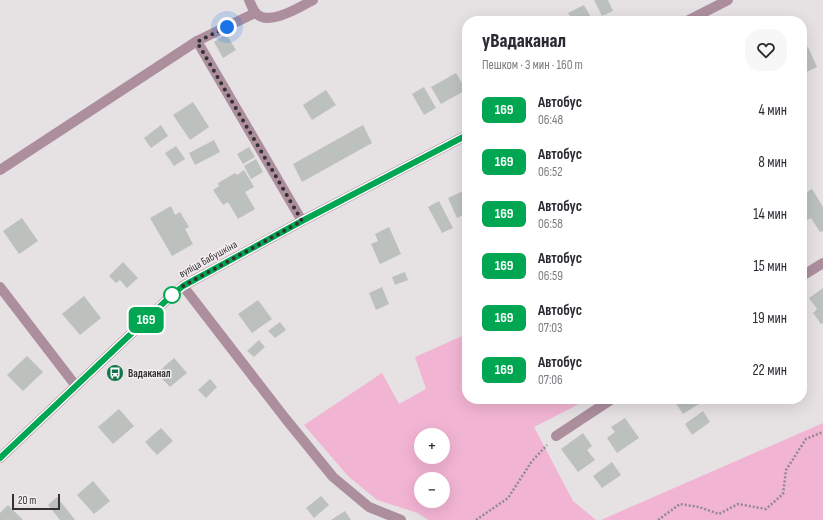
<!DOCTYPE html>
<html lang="ru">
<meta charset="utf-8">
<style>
body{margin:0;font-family:"Sofia Sans Condensed",sans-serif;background:#f7f7f7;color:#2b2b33;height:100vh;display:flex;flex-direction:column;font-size:15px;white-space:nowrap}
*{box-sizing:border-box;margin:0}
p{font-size:13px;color:#7c7c81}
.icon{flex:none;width:22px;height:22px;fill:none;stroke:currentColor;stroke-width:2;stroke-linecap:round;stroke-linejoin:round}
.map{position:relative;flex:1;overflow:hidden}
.side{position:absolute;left:462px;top:16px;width:345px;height:388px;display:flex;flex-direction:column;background:#fff;border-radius:16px;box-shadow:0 4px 16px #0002}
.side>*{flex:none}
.badge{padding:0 8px;border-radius:6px;font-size:14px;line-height:26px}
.tools{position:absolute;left:414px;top:428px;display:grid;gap:8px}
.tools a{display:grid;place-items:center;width:36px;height:36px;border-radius:50%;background:#fff;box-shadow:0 4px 16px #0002;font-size:20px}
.scale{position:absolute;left:12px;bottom:10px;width:48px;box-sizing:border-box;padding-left:4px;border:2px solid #333132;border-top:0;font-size:11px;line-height:14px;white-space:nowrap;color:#333132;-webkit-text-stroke:3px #f4eef1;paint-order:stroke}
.you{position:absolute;width:20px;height:20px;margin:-10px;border:3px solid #fff;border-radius:50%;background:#1a73e8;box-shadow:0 0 0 6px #1a73e833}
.map>.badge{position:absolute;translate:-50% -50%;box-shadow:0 0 0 2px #fff}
.round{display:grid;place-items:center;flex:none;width:42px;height:42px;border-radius:16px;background:#f7f7f7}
.head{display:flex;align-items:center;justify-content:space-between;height:68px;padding:0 20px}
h1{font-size:19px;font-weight:800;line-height:30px}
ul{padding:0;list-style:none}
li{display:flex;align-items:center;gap:12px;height:52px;padding:0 20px}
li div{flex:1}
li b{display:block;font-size:15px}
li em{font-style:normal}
li .badge{min-width:44px;font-weight:700;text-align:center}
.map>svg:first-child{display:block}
</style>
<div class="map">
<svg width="823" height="520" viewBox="0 0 823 520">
<rect width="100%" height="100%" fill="#e6e1e3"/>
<g fill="#f2b4d3" fill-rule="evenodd">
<path d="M467,334V399H589L534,427L573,501L596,520H428L418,513L377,500L348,476L304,425L382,373L399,404L426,389L415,357ZM421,435H443V457H421ZM421,479H443V501H421Z"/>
<polygon points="823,423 823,520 601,520"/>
</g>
<g fill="#bcc1be">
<polygon points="594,0 608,0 613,11 602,16"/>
<polygon points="584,5 593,21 573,21 568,13"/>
<polygon points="226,34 236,50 223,58 214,42"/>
<polygon points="808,47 817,67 802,74 802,50"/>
<polygon points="456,73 466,90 441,104 431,87"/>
<polygon points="424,87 436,108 424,115 412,94"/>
<polygon points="326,90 336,105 312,120 303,105"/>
<polygon points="193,102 209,127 190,140 173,115"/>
<polygon points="161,125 168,136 151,148 144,138"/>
<polygon points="363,125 372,143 302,182 293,164"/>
<polygon points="214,140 220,152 195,165 189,153"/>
<polygon points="176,146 185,159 174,166 165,153"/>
<polygon points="249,147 255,157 243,164 237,154"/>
<polygon points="256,159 263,172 251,179 244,166"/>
<polygon points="244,170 254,187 245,192 255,209 238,219 228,202 223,205 213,190 219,186 218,183 235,173 237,175"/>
<polygon points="812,189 823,207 823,231 820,232 811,218 805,221 802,216 802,195"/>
<polygon points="463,191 467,199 467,213 457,218 448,198"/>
<polygon points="439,201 453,228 442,233 428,207"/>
<polygon points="171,206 175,215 180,212 189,227 185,229 193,244 172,256 150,218"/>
<polygon points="22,218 38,241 19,254 3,231"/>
<polygon points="389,227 401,254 380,264 371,244 378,241 375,234"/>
<polygon points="123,262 138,278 127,288 120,280 116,283 109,276"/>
<polygon points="405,272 408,280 395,285 392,277"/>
<polygon points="382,287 389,304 376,310 369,293"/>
<polygon points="823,288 823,323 821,324 813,313 817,309 809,298"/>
<polygon points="84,296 101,318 80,335 62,314"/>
<polygon points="258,300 272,319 252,333 238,314"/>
<polygon points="280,322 286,330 275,338 268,331"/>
<polygon points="259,340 265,347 254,357 247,351"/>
<polygon points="27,356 43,372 23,391 7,375"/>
<polygon points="174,358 187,373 170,387 157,373"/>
<polygon points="210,379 217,387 206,398 198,390"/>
<polygon points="673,399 707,399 683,414"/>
<polygon points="119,409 134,426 113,444 98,427"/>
<polygon points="703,411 710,422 692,435 685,424"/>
<polygon points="625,418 639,438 617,453 607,438 615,432 611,427"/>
<polygon points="161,428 173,441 157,455 145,442"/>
<polygon points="583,433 592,446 587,450 595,460 578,472 561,449"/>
<polygon points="612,462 621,475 602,488 593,476"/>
<polygon points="93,481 110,501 94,514 77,495"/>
<polygon points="321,496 329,505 314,518 306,508"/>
<polygon points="57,497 75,520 60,520 48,505"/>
<polygon points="8,505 23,520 0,520 0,513"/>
<polygon points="345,511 351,520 331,520"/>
</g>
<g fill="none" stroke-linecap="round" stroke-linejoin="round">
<g stroke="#8e8a8c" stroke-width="2.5" stroke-dasharray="2 2" stroke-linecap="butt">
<polyline points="476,520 508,498 532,461 547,445"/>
<polyline points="658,520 680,504 699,507 719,514 738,504 766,509 783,494 786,470 806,439 823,432"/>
</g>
<g stroke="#ad8e9d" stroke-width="10">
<path d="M249,0C251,4 252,8 255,12C267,28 300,7 313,0"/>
<polyline points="687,21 728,0"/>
<polyline points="197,41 255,13"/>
<polyline points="0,170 197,41 302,221"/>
<polyline points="802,276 823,263"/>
<polyline points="183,286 285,418 333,477 369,507 401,520"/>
<polyline points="0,287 76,386"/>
<polyline points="556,436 612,399"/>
<polyline points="0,458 172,295 183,286 302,221 467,135"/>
</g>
</g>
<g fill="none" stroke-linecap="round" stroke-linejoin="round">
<g stroke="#fff" stroke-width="9">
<polyline id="line" points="0,458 172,295 183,286 302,221 467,135"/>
</g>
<use href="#line" stroke="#00a651" stroke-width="6"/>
<polyline stroke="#333132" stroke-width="4" stroke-dasharray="0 7.2" points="172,295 183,286 302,221 197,42 227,27"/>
</g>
<defs>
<g id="bus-disc" transform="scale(0.9)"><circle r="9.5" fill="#15744a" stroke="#f4eef1"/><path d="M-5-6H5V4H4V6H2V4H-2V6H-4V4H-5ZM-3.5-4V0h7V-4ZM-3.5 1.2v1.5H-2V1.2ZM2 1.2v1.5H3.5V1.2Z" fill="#fff"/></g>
</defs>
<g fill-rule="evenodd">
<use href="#bus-disc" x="115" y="373"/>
</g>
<circle fill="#fff" stroke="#00a651" stroke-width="2" cx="172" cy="295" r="8"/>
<g text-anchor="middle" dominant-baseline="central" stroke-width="3" stroke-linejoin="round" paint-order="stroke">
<g font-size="11" fill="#333132" stroke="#f4eef1">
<text transform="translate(208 259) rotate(-29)">вуліца Бабушкіна</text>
</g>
<g font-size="11" font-weight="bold" fill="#333132" stroke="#f4eef1" text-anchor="start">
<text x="128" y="373">Вадаканал</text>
</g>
</g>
</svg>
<div class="tools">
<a>+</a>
<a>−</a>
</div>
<div class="scale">20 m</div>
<div class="you" style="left:227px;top:27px"></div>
<b class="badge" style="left:146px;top:320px;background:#00a651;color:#fff">169</b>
<section class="side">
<div class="head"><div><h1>уВадаканал</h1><p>Пешком · 3 мин · 160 m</p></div><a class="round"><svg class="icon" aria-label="heart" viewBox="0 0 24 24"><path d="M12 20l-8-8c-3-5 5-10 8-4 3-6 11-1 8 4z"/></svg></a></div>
<ul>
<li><span class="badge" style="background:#00a651;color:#fff">169</span><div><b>Автобус</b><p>06:48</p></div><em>4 мин</em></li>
<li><span class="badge" style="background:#00a651;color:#fff">169</span><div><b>Автобус</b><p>06:52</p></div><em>8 мин</em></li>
<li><span class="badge" style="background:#00a651;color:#fff">169</span><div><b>Автобус</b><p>06:58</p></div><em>14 мин</em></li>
<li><span class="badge" style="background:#00a651;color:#fff">169</span><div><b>Автобус</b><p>06:59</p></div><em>15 мин</em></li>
<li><span class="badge" style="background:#00a651;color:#fff">169</span><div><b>Автобус</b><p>07:03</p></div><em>19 мин</em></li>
<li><span class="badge" style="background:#00a651;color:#fff">169</span><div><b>Автобус</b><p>07:06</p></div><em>22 мин</em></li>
</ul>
</section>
</div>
